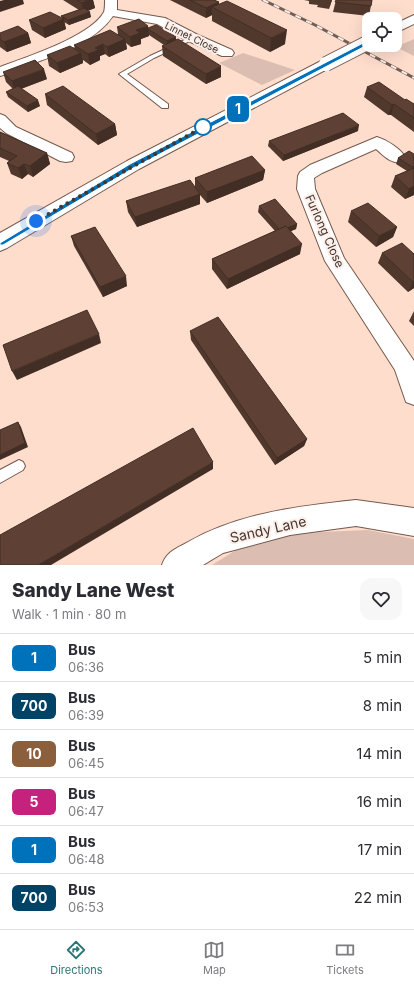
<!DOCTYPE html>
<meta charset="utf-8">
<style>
body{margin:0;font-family:Inter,sans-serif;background:#f7f7f7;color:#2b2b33;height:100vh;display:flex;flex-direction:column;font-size:15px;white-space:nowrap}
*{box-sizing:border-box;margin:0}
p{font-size:13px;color:#7c7c81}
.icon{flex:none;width:22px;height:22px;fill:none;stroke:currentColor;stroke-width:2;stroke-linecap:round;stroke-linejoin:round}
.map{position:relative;height:565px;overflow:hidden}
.side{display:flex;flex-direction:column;background:#fff;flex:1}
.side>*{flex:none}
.badge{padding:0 8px;border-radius:6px;font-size:14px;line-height:26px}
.controls{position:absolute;left:362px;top:12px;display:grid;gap:8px}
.controls a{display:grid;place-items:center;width:40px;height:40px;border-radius:8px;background:#fff;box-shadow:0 4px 16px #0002;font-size:20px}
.you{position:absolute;width:20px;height:20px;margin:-10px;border:3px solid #fff;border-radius:50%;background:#1a73e8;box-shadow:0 0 0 6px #1a73e833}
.map>.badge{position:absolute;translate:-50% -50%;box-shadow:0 0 0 2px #fff}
.round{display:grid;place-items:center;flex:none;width:42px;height:42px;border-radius:12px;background:#f7f7f7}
.headline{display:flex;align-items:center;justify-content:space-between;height:68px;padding:0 12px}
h1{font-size:19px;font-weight:800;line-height:30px}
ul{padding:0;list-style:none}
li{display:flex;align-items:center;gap:12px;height:48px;padding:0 12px;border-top:1px solid #e1e1e2}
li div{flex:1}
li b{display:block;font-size:15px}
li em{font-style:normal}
li .badge{min-width:44px;font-weight:700;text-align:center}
.tabs{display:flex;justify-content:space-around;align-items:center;height:56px;border-top:1px solid #e1e1e2;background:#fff;font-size:11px;color:#7c7c81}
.tabs a{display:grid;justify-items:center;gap:2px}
.tabs .active{color:#2c7676}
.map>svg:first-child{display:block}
</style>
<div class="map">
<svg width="414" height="565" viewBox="0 0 414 565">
<rect width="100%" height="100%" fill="#feddcd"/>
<g fill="#dbbeb1">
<polygon points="414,39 414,56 396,47"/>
<polygon points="243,53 295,70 262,85 219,63"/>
<polygon points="368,530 414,539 414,565 212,565 241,547 297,533"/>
</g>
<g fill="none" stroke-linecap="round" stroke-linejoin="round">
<g stroke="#75594c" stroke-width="2">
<g id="lane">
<polygon points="191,37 196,38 154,58 127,74 168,104 168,108 162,108 119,74 150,56"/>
<polygon points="19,460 23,462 25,466 23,470 0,483 0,470"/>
</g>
</g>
<g stroke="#75594c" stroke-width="2">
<g id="street">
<path d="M105,0H117V10L165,18L198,35L232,50L234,53L232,56H222L188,41L157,24L113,16C94,43 59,54 29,65C19,69 10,74 0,76V67C26,57 90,37 104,12C105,9 105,4 105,0Z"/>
<polygon points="0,114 5,116 16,127 72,153 74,157 72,161 66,162 60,161 6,133 0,128"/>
<path d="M377,137C387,140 401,149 406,158L404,162C392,165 384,156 376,149L322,173L314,178L315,189L344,258L414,361V405L406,402L395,370L325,261L297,189L298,176L300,172L310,165Z"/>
<path d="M356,500L414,508V536L356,526L290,535L223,553L203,565H162C167,551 176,549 188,542C239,513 299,506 356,500Z"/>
</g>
</g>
<g stroke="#75594c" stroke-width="2">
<g id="secondary">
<polygon points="414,15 414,24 395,33 395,24"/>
<polygon points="326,60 331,61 333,64 331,67 139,169 7,248 0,251 0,233 127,161 321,61"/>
</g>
</g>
<use href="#lane" fill="#fff" fill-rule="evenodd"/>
<use href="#street" fill="#fff" fill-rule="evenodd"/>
<use href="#secondary" fill="#fff" fill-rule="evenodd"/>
<g stroke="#715f56" stroke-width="3">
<polyline id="rail" points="263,0 315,25 414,78"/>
</g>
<use href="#rail" stroke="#fcefe9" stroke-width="2" stroke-dasharray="6" stroke-linecap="butt"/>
<g stroke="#75594c" stroke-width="16" stroke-linecap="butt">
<polyline id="secondary-bridge" points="326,64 369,42"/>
</g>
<use href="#secondary-bridge" stroke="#fff" stroke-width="14"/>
</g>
<g fill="#51382d">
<polygon points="63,0 93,0 95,8 88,11 91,17 69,25 64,22 66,29 45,38 32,30 29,20 62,18 61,16 79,10"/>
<polygon points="170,0 214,0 219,4 285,44 270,52 212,21 212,15 206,18"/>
<polygon points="304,0 332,0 329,9 317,7 318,5 309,4 309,1"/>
<polygon points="336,0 372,0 369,16 333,12"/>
<polygon points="117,27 148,28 176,40 221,77 206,84 163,56 162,46 164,45 149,35 149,36 141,39 141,44 131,47 126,43 127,49 109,57 105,54 100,56 100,60 90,65 83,60 83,63 60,73 49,66 47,55 75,48 74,45 118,34"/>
<polygon points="0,33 28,33 31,43 7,52 0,47"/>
<polygon points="3,72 47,79 21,89 40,106 28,112 8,97 6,92 13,89 6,82"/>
<polygon points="367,87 405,100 414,104 414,132 391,115 388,115 364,97"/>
<polygon points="45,94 115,124 117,135 98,145 47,105"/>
<polygon points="358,131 283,161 268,146 269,141"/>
<polygon points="0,132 47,153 50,164 33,177 28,174 22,179 11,174 7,163 9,161 0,157"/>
<polygon points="414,154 414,195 405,199 391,187 395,176 407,171 396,164 398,158"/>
<polygon points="265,170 263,180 207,203 200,195 200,204 137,227 128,212 126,201 195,187 195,178"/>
<polygon points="259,206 297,224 296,229 291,231 300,254 227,289 212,269 212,259 275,231 258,212"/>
<polygon points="351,211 397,227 393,237 376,247 348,222"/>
<polygon points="71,236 127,286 103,297 74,246"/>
<polygon points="382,253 414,254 414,288 408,292 378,263"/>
<polygon points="414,311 414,326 409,321"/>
<polygon points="190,331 307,439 304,446 275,465 191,340"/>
</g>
<g fill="#422e24">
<polygon points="4,0 23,0 24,4 0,12 0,1"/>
<polygon points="88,0 93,0 95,8 83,12 82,3"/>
<polygon points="331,0 332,0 329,9"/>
<polygon points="219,2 219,10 212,7 212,15 206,18 206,8"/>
<polygon points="90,12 91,17 69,25 68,20"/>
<polygon points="64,19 66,29 45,38 43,28"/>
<polygon points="148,26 149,36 141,39 141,44 131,47 130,37 136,30"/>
<polygon points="287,30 285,44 270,52 271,38"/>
<polygon points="28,33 31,43 7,52 4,42"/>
<polygon points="176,37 176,43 167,47 167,41"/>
<polygon points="125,39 127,49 109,57 107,47"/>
<polygon points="103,44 105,54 100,56 100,60 90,65 88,54 95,48"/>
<polygon points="81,53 83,63 60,73 57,63"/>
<polygon points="221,66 221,77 206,84 206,74"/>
<polygon points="44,69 47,79 15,91 12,81"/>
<polygon points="38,100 40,106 28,112 27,106"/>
<polygon points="394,104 391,115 388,115 392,105"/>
<polygon points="115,124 117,135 98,145 96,134"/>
<polygon points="359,125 358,131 283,161 284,155"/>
<polygon points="47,153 50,164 33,177 30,166"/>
<polygon points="24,164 28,174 22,179 18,168"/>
<polygon points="265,170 263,180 207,203 207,192"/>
<polygon points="414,186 414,195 405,199 409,189"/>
<polygon points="200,194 200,204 137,227 135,217"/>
<polygon points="297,224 296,229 279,236 280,231"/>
<polygon points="397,227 393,237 376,247 379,236"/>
<polygon points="302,244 300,254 227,289 228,279"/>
<polygon points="126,276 127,286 103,297 100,287"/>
<polygon points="414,281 414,288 408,292 413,282"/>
<polygon points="99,334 101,343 17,380 12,371"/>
<polygon points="18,422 21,427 28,447 0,460 0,455"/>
<polygon points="307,439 304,446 275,465 277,458"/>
<polygon points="213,462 213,469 51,565 38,565"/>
</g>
<g fill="#5e4134" stroke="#422e24">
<polygon points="77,0 88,0 82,3"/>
<polygon points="190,0 214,0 219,2 206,8"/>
<polygon points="336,0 372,0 371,6 335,2"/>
<polygon points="227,1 287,30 271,38 212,7"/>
<polygon points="84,8 90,12 68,20 61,16"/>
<polygon points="50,12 64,19 43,28 29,20"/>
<polygon points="139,19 148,26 136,30 140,33 130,37 117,27"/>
<polygon points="156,25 176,37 167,41 148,29 148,28"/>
<polygon points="18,26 28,33 4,42 0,39 0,33"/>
<polygon points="110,30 125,39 107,47 103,44 95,48 99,50 88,54 74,45"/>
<polygon points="178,39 221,66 206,74 162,46"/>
<polygon points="70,46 81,53 57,63 47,55"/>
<polygon points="35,60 44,69 12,81 3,72"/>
<polygon points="379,82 405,100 406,99 414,104 414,118 394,104 392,105 367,87"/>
<polygon points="18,86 38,100 27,106 6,92"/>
<polygon points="63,86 115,124 96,134 45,94"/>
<polygon points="343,113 359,125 284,155 269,141"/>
<polygon points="0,132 47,153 30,166 24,164 18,168 7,163 17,156 0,148"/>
<polygon points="409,151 414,154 414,168 398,158"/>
<polygon points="252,156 265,170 207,192 195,178"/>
<polygon points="414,168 414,186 409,189 395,176"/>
<polygon points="190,180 200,194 135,217 126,201"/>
<polygon points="275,199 297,224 287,228 286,226 279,229 259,206"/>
<polygon points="368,203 397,227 379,236 351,211"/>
<polygon points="286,226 302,244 228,279 212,259"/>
<polygon points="95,227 126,276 100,287 71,236"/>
<polygon points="402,243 414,254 414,281 413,282 382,253"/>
<polygon points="87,310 99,334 12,371 3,345"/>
<polygon points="218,317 307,439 277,458 190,331"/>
<polygon points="18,422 25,443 0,455 0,430"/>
<polygon points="193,428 213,462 38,565 0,565 0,535"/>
</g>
<polygon fill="#0072bc" stroke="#fff" points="369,40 371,41 371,43 135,167 3,245 0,245 0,243 130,164"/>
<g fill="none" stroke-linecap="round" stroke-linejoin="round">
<polyline stroke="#433630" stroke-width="4" stroke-dasharray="0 7.2" points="36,221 203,127"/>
</g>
<circle fill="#fff" stroke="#0072bc" stroke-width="2" cx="203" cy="127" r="8"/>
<g text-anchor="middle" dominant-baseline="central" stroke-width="4" stroke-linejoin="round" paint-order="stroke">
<g font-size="10" fill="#433630" stroke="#fcefe9">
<text transform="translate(192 37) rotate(26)">Linnet Close</text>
</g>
<g font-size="12" fill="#433630" stroke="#fcefe9">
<text transform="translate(325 231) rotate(66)">Furlong Close</text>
</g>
<g font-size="14" fill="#433630" stroke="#fcefe9">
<text transform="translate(268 529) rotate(-13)">Sandy Lane</text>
</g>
</g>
</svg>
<div class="controls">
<a><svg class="icon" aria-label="locate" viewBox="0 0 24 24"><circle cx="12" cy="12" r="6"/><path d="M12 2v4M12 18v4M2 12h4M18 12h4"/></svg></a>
</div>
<div class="you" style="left:36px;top:221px"></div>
<b class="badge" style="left:238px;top:109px;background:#0072bc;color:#fff">1</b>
</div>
<section class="side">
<div class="headline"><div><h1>Sandy Lane West</h1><p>Walk · 1 min · 80 m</p></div><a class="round"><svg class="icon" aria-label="heart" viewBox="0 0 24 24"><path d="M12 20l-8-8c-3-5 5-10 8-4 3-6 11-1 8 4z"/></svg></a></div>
<ul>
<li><span class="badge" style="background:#0072bc;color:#fff">1</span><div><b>Bus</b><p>06:36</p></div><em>5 min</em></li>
<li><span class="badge" style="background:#004366;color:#fff">700</span><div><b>Bus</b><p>06:39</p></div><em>8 min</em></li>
<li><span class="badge" style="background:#8b5e3c;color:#fff">10</span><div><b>Bus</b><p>06:45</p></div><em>14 min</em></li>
<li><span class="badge" style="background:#c4227d;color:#fff">5</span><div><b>Bus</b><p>06:47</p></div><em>16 min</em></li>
<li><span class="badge" style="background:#0072bc;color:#fff">1</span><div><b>Bus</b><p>06:48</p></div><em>17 min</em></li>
<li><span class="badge" style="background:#004366;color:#fff">700</span><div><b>Bus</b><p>06:53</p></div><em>22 min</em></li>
</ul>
</section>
<nav class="tabs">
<a class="active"><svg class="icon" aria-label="directions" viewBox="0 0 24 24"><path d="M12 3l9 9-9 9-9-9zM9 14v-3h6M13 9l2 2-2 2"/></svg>Directions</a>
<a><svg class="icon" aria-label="map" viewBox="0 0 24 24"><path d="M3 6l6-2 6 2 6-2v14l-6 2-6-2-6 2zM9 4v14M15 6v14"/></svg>Map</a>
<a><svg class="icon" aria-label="tickets" viewBox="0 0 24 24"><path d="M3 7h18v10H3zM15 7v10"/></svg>Tickets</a>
</nav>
